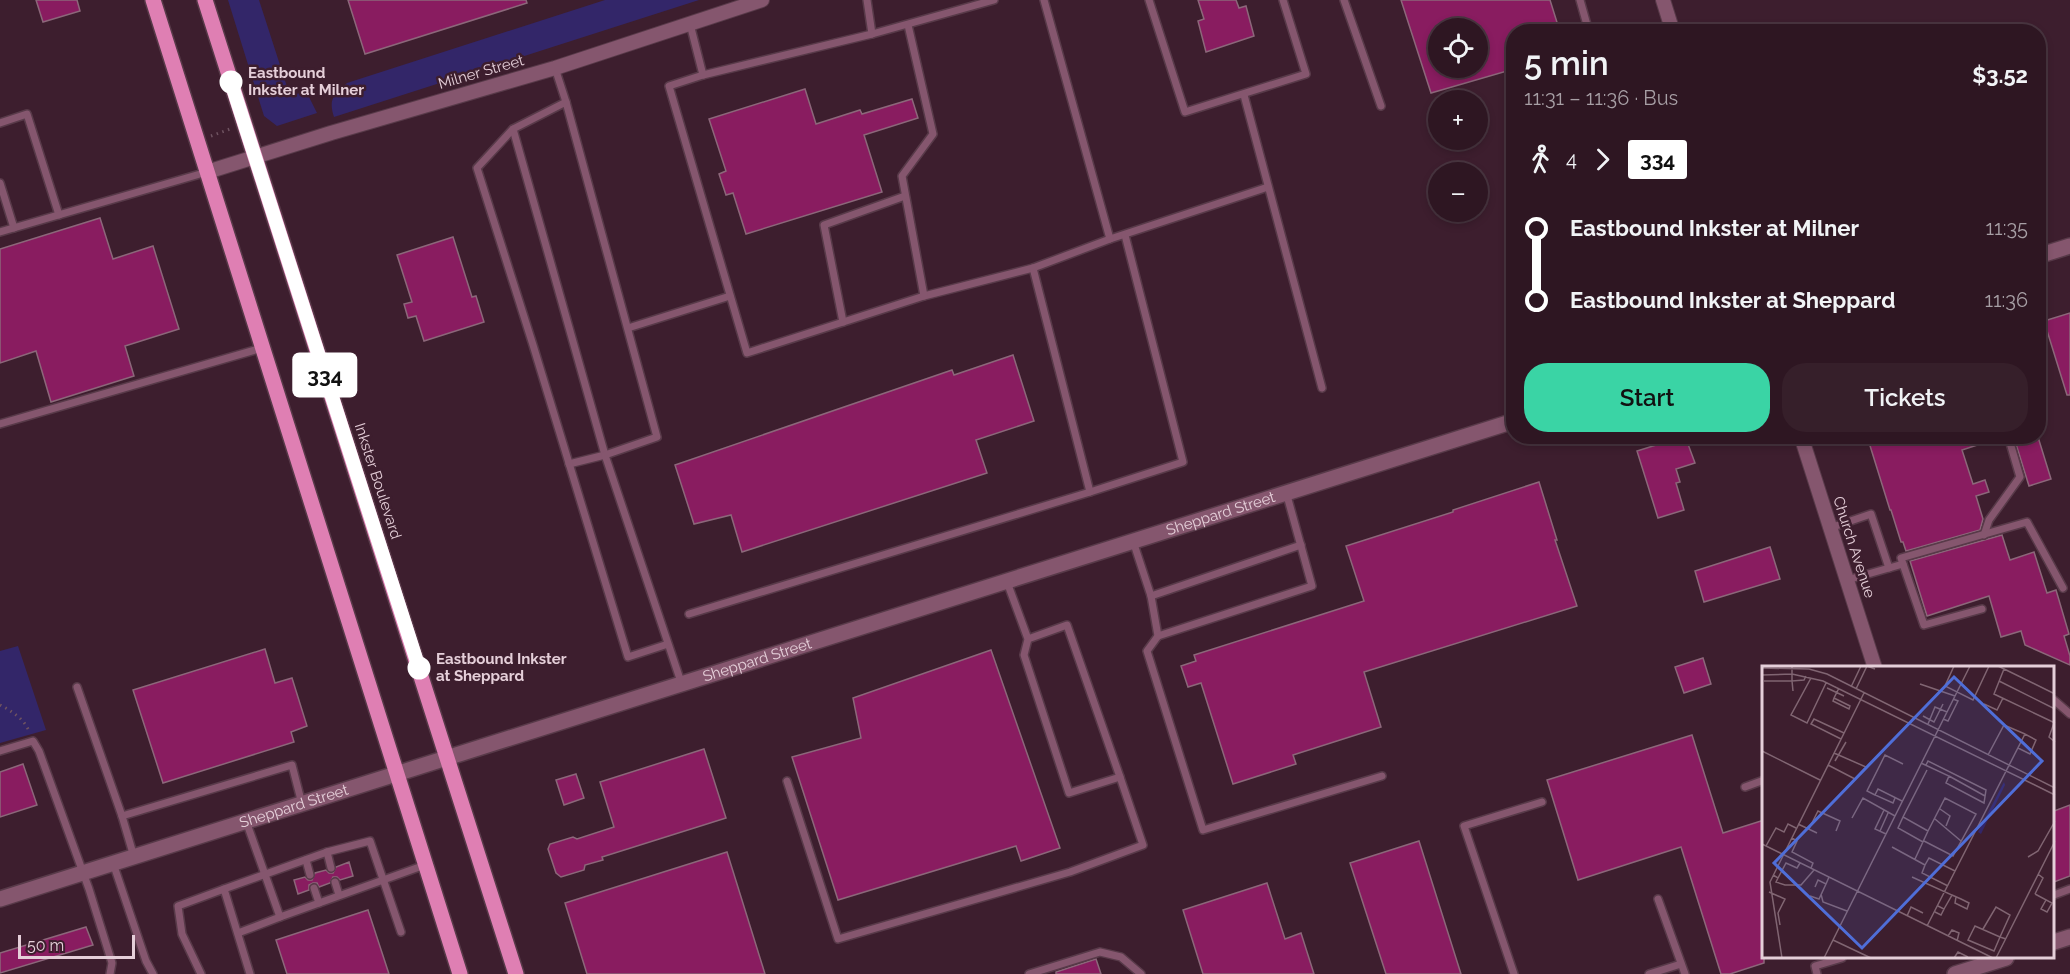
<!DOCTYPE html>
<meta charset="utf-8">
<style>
body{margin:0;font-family:Raleway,sans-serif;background:#361f2a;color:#f1f3f6;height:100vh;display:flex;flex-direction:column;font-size:22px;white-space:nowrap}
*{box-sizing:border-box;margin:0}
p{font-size:20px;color:#a79fa5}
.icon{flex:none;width:33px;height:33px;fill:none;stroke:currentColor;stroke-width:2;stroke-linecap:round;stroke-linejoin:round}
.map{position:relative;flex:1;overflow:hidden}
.panel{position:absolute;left:1506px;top:24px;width:540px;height:420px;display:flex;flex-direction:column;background:#2e1622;border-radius:24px;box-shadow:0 3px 9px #0003,0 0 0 2px #493540}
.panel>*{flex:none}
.badge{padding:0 12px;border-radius:4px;font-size:21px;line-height:39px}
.fabs{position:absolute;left:1428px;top:18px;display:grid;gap:12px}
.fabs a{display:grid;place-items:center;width:60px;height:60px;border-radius:50%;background:#2e1622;box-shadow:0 3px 9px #0003,0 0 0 2px #493540;font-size:30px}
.scale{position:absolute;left:18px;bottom:15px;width:117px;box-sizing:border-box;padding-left:6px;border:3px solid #e5cfd9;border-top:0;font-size:16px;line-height:21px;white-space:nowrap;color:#e5cfd9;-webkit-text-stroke:4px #3d1e2e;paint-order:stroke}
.map>.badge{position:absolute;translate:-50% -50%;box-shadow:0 0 0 3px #fff}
.legs{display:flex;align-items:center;gap:9px;height:66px;padding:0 18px;font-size:20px}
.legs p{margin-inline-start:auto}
.headline{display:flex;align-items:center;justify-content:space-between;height:102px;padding:0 18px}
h1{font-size:33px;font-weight:600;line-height:45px}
.cta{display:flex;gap:12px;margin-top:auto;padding:12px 18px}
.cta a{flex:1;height:69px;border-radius:24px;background:#3ad4a5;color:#111;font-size:24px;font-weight:600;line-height:69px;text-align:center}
.cta a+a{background:#361f2a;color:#f1f3f6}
ul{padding:0 18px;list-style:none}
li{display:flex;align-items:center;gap:21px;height:72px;font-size:22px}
li i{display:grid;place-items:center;width:9px;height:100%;margin:0 8px;background:currentColor}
li i::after{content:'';width:15px;height:15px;margin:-8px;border:4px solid;border-radius:50%;background:#2e1622}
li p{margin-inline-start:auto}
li:first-child i{background:linear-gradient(#0000 50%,currentColor 0)}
li:last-child i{background:linear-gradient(currentColor 50%,#0000 0)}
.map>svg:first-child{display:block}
</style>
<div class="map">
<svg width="2070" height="974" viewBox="0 0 2070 974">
<rect width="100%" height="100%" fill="#3d1e2e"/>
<g fill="#332669">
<polygon points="228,0 259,0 290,96 306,91 317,113 277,126 264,116"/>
<path d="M605,0H699L334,117C328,99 334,94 347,83Z"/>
<polygon points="18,646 46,730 0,743 0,651"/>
</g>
<g fill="#891c60" stroke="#8c677a" stroke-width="1.5" fill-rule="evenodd">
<polygon points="36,0 77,0 80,11 43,22"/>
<polygon points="348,0 526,0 527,3 365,54"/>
<polygon points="1198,0 1236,0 1239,8 1246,6 1254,36 1206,52 1198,21 1204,19"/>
<path d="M1401,0H1550L1560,32H1514V69L1431,93ZM1438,28H1478V68H1438Z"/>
<polygon points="805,89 816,124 860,110 862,114 912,99 918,118 864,135 882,192 746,234 733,193 726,195 719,174 726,171 709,119"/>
<polygon points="100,218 113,259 153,246 179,329 125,346 134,376 51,402 36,351 0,363 0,249"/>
<polygon points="453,237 472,297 476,296 484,322 424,341 416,316 408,318 404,304 412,302 397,255"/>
<polygon points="2070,313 2070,395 2067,395 2044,321"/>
<polygon points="1013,355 1034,421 976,440 987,473 742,552 731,515 694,524 675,465 952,370 954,375"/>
<polygon points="1685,436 1695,463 1676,469 1680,482 1676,483 1684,510 1658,518 1637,451"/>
<polygon points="1867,436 1996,436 1996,439 1962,450 1973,484 1985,480 1989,492 1976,496 1983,519 1980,530 1906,551 1903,542 1901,542 1891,510 1890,510"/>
<polygon points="2038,437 2051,479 2029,486 2016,444"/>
<polygon points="1539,482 1557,540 1555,540 1577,606 1364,672 1381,727 1293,755 1296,764 1233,784 1201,683 1188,687 1181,666 1196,661 1194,655 1364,601 1346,546 1453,512 1453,510"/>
<polygon points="2002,535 2010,560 2034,552 2047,593 2056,590 2069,634 2064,636 2070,656 2070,665 2025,645 2021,631 2001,637 1989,596 1927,616 1910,561"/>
<polygon points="1770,547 1780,579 1704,602 1695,571"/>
<polygon points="265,649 275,683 292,678 307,726 291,732 294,742 163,783 133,690"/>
<polygon points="991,650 1060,848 1021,861 1016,846 838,900 792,757 861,738 853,698"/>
<polygon points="1703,658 1711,684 1684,693 1675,667"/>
<polygon points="1692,735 1723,833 1764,820 1764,963 1730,974 1721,974 1681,847 1578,880 1547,780"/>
<polygon points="704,749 726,818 602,857 603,860 585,865 584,870 561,877 556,873 548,849 550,844 573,837 577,839 614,827 600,782"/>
<polygon points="23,764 37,805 0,817 0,772"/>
<polygon points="576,774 584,798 564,805 556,780"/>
<polygon points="2070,805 2070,876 2054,882 2054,811"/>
<polygon points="1419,841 1461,974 1386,974 1350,863"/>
<polygon points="727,852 765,974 587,974 565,903"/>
<polygon points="349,862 353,876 340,880 337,877 333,877 330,883 319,887 317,883 313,883 309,885 309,890 298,894 294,880 305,877 308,880 312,880 315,873 326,870 329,873 333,873 336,867"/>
<polygon points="1267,883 1285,939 1301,933 1314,974 1203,974 1183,910"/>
<polygon points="368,910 389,974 287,974 276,940"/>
<polygon points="86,927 93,945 0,973 0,953"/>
<polygon points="1096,959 1101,974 1056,974 1056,972"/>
</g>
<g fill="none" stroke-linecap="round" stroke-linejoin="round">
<g stroke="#583a49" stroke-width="10">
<g id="service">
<polyline points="867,0 872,34"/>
<polyline points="994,0 872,34 703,75 669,86 747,353 924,296 1033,268 1110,239 1268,187"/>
<polyline points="1044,0 1110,239"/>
<polyline points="1149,0 1185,112 1306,74 1283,0"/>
<polyline points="1344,0 1381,106"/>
<polyline points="1580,0 1589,32"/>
<polyline points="690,24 703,75"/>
<polyline points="908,25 933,134 902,176 924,296"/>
<polyline points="555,68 566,102"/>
<polyline points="1244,95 1322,388"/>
<polyline points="0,123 27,114 59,215"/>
<polyline points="513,129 605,455 569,464"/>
<polyline points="0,183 14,228"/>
<polyline points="0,232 207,172"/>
<polyline points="843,322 824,225 905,196"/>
<polyline points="628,328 730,296"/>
<polyline points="0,424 262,348"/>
<polyline points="1090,492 1183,462 1125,235"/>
<polyline points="1830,528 1871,514 1889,568"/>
<polyline points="1984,535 1989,520 2020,477 2008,436"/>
<polyline points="1133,541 1151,596 1158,636 1147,651 1203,830 1382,776"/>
<polyline points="1903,564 1901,558 2027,522 2063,588"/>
<polyline points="1847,580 1903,564 1924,625 1982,609"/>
<polyline points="1007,582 1028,639 1024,655 1069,793 1120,777 1067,625 1028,639"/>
<polyline points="1151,596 1301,545"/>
<polyline points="689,614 1090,492 1033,268"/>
<polyline points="1158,636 1312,586 1286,492"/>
<polyline points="668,644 628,657 533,345 477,168 513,129 566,102 657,437 605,455 681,682"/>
<polyline points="77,687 122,816"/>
<polyline points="2054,700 2070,714"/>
<polyline points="0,751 33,741 39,751 89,889 112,963 110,974"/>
<polyline points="787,781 838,939 1070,872 1143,845 1120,777"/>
<polyline points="1745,787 1764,780"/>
<polyline points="246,821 280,917 425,865"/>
<polyline points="327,852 331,868"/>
<polyline points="134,857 122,816 292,765 302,804"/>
<polyline points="306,860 310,875"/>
<polyline points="113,863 146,961 153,974"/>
<polyline points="335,882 339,895"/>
<polyline points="314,888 319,903"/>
<polyline points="224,889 327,852 370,841 401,932"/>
<polyline points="2054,895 2070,889"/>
<polyline points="1658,899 1685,974"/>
<polyline points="238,933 280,917"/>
<polyline points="201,974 182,934 178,906 224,889 250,974"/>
<polyline points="1029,974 1100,952 1121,957 1141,974"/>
<polyline points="1514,974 1464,826 1542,802"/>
<polyline points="1649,974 1681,964"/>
<polyline points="1817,974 1815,966 1842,958"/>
</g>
</g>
<g stroke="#583a49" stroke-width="16">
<g id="minor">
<polyline points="1663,0 1673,32"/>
<polyline points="207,172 331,133 555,68 762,0"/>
<polyline points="1801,436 1875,668"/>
</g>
</g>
<g stroke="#583a49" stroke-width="18">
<g id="tertiary">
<polyline points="2038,256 2070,246"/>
<path id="s1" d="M0,899L1514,421"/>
<polyline points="2054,942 2070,937"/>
<polyline points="1955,974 2006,958"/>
</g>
</g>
<g stroke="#583a49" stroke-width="18">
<g id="primary">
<polyline points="153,0 460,974"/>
<polyline points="205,0 516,974"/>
</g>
</g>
<g stroke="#6f5361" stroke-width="3" stroke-dasharray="1.5 4.5" stroke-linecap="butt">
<polyline points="211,136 230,129"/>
<path d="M0,705C12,711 24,719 29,731"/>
</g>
<use href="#service" stroke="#85566e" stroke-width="7"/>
<use href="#minor" stroke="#85566e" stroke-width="14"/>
<use href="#tertiary" stroke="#85566e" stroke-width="15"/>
<use href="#primary" stroke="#df7fb3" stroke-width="15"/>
</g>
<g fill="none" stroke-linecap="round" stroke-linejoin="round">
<g stroke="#fff" stroke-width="14">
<polyline id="line-1" points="231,82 419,668"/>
</g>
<use href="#line-1" stroke="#fff" stroke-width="9"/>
</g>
<g fill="#fff" stroke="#fff" stroke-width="3">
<circle cx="231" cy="82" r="10"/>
<circle cx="419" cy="668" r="10"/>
</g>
<g text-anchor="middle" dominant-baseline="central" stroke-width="5" stroke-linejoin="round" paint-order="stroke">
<g font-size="15" fill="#e5cfd9" stroke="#3d1e2e">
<text transform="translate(481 72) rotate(-16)">Milner Street</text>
<text transform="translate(378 481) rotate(72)">Inkster Boulevard</text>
<text stroke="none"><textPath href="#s1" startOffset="1280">Sheppard Street</textPath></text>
<text transform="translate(1854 547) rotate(72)">Church Avenue</text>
<text stroke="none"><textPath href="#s1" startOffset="794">Sheppard Street</textPath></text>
<text stroke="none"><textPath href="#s1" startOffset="308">Sheppard Street</textPath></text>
</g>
<g font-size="15" font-weight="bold" fill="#e5cfd9" stroke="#3d1e2e" text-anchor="start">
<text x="248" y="73">Eastbound<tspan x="248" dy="17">Inkster at Milner</tspan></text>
<text x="436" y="659">Eastbound Inkster<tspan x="436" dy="17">at Sheppard</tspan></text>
</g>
</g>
<g transform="translate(1762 666)">
<rect width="292" height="292" fill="#3d1e2e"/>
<path d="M242,116L243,119L219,168L216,166Z" fill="#332669"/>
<path fill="none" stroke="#806572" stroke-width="1.5" d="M30,0V15L42,14L44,10M192,0L183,20L211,34L227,0M236,0L293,28M0,2L47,3L65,8L293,122M242,3L232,28L293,57M0,9L30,8L61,15L293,129M49,12L29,49L45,57L64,17M2,15H30L31,25M237,15L293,43M158,18L193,30M89,21L99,0M65,22L82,30M94,23L105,0L113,3M72,32L88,40L87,43L71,35L72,32L77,22M222,38L235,44L241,32M161,50L172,56L181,38M181,53L186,55L196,35L191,33M292,57L287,71L293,76M166,58L173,41L185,46M79,73L49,58L52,53L82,67M0,85L58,114M226,89L242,59L263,68M73,95L84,76M159,97L187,110L184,117L222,137L224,124L166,95L164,99M66,99L93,113L104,101L72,87M165,104L141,151L166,165M187,110L223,130M113,129L105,125L123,89L141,98M133,132L131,137L113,129L116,123L140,135M178,143L188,150L184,160M122,144L113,163L124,168M141,151L136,162L161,176M90,152L101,132L133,150M173,153L199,175M36,158L55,167M47,163L56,145L78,155L74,165M118,165L126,147M30,172L35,175L30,186L51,197L49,202M0,178L231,292M4,180L14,162L22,166L26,158L34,162M130,181L163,199M266,191L276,185L293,155M153,193L166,165L183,132L214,148L191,190L162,175M11,209L16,212L24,197L35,202L38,197M150,211L190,229L182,243M16,212L14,216L23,219H39L52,204M186,220L160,207L163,199L167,192L193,205M53,221L56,214L64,218L67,211M7,226L23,233L16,247L18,259M59,228L61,236L85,245M273,228L290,237L285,246L279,243L284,234M273,228L281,212L276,208M190,229L199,233L207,237L205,243L193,237L194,231M48,230L57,233L64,218M173,246L179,249L182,243L176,240M145,250L149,241L161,247M165,260L263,68L274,74L268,88L256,82M221,263L234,241L248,249L238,271L232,285L206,274L213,260L238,271L244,273M186,270L190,264L197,267L195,275M71,274L109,292M20,292L8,216L102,27M62,292L208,0M192,292L196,286L206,291M234,292L293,175"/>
<path fill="#4f6ed8" fill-opacity="0.15" stroke="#4f6ed8" stroke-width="3" d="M192,11L280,95L100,282L12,197Z"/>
<rect width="292" height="292" fill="none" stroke="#e5cfd9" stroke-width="3"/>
</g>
</svg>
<div class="fabs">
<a><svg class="icon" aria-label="locate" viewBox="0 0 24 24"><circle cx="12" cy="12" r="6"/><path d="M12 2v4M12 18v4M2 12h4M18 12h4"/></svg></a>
<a>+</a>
<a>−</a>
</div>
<div class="scale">50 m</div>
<b class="badge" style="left:325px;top:375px;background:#fff;color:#111">334</b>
<section class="panel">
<div class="headline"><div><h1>5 min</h1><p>11:31 – 11:36 · Bus</p></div><b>$3.52</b></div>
<div class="legs"><svg class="icon" aria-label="walk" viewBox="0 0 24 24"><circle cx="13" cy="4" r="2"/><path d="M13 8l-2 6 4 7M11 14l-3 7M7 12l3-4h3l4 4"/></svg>4<svg class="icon" aria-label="forward" viewBox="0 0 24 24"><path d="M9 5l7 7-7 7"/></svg><b class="badge" style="background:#fff;color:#111">334</b></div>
<ul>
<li><i style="color:#fff"></i><b>Eastbound Inkster at Milner</b><p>11:35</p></li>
<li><i style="color:#fff"></i><b>Eastbound Inkster at Sheppard</b><p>11:36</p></li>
</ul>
<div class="cta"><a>Start</a><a>Tickets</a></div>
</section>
</div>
